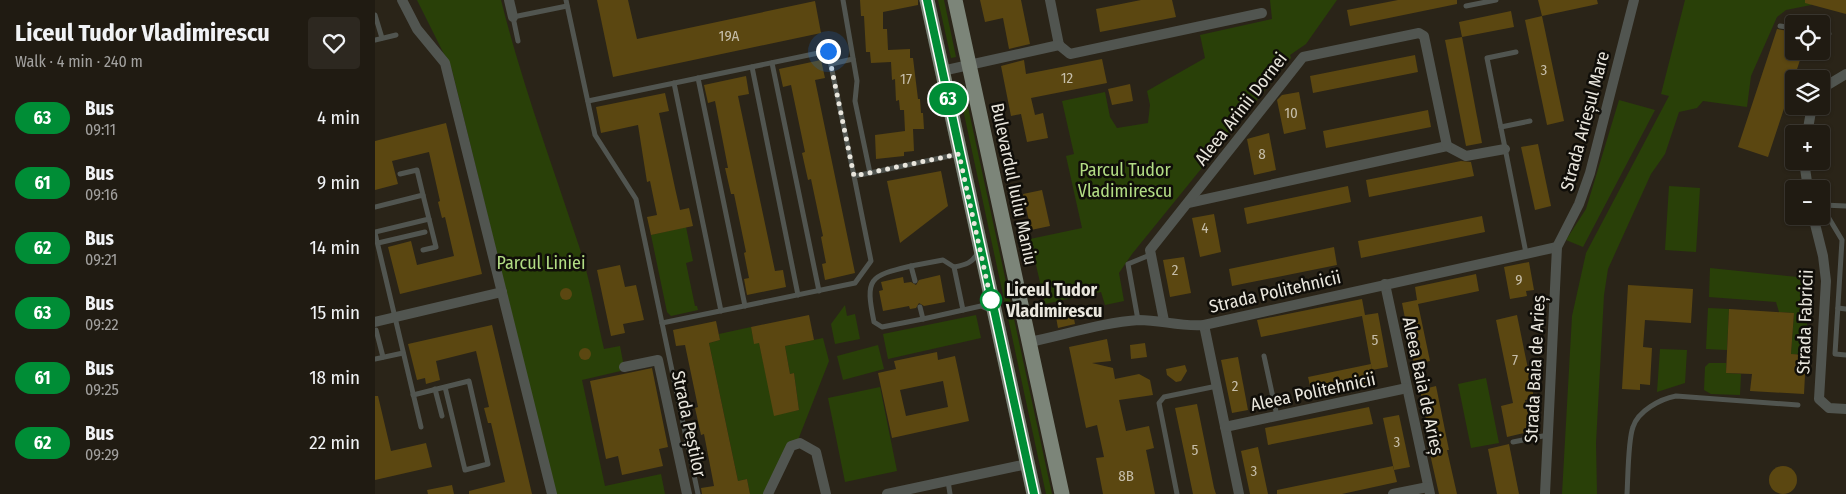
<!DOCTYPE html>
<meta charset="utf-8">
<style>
body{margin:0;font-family:"Fira Sans Condensed",sans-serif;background:#2d2820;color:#f1f3f6;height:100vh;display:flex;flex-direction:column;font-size:19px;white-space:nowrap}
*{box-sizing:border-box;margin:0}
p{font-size:16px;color:#a2a19f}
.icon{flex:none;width:28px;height:28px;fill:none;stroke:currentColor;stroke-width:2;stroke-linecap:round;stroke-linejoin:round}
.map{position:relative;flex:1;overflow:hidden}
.side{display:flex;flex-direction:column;background:#201b12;width:375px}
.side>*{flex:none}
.badge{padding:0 10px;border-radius:16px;font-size:18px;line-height:32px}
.fabs{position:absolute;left:1410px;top:15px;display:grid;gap:10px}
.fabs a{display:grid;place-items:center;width:45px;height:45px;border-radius:5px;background:#201b12;box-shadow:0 1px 4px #0004,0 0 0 1px #3d3932;font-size:25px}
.you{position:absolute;width:25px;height:25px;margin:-12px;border:4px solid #fff;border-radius:50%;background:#1a73e8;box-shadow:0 0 0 8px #1a73e833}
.map>.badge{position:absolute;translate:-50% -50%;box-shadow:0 0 0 2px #fff}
.round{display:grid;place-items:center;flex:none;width:52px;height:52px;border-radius:5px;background:#2d2820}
.head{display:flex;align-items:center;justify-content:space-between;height:85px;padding:0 15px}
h1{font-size:24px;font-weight:700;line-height:38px}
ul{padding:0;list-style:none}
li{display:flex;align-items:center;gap:15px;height:65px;padding:0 15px}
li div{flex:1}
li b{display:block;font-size:19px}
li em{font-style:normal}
li .badge{min-width:55px;font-weight:700;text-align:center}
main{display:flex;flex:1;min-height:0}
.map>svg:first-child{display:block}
</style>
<main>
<section class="side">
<div class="head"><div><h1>Liceul Tudor Vladimirescu</h1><p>Walk · 4 min · 240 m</p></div><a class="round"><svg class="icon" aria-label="heart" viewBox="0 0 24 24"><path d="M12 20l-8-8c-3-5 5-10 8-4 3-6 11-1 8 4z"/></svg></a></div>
<ul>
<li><span class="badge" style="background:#008d36;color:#fff">63</span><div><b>Bus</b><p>09:11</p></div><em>4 min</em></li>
<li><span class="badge" style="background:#008d36;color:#fff">61</span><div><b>Bus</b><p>09:16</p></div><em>9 min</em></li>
<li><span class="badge" style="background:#008d36;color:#fff">62</span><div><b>Bus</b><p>09:21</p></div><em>14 min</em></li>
<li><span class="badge" style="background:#008d36;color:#fff">63</span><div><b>Bus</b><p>09:22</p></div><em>15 min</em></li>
<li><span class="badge" style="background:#008d36;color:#fff">61</span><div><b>Bus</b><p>09:25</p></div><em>18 min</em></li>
<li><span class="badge" style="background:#008d36;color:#fff">62</span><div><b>Bus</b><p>09:29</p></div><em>22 min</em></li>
</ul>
</section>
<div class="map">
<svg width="1471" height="494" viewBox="0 0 1471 494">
<rect width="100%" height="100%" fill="#2a2418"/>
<g fill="#294008">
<path d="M42,0H126C147,84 177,164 204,246C215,279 221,315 229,349L245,346L249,367L250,370L207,380L230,486L286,474L290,494H181L77,70Z"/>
<polygon points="563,0 569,0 581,57 576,58"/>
<polygon points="895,0 962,0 931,44 915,55 916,58 757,254 744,273 749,301 730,305 726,292 670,304 655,239 707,228 691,156 699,154 687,101 730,92 735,117 742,128 773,123 775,105 772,91 830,58 825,35 897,19"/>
<polygon points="1310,0 1437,0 1436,5 1411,10 1402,17 1376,76 1372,107 1328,101 1322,108 1304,112 1290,154 1276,174 1233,269 1229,295 1221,443 1222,494 1187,494 1197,316 1211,253 1294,96 1286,94"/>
<polygon points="588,84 677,494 671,494 583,86"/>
<polygon points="1244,100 1280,110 1208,247 1191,240 1211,209"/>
<polygon points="1294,186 1325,188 1321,252 1290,250"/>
<polygon points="311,227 318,261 311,263 320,306 322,306 323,310 296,316 292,312 276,235"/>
<polygon points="1335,268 1432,278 1432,355 1416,354 1419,313 1404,312 1401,302 1334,297"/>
<polygon points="470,305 472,316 480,314 485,339 460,344 456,324"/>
<polygon points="1333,308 1354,309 1352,350 1331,349"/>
<polygon points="601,315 606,338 513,359 508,334"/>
<polygon points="376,327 379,343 384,343 400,415 424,410 419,373 415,374 410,346 448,338 454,361 423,440 389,494 375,494 372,479 363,481 334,343 345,340 344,334"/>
<polygon points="503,345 509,369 468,380 462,356"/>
<polygon points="1285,349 1312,350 1310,383 1282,392"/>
<polygon points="1334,363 1351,363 1351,373 1366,374 1365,395 1336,394 1329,390 1330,367"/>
<polygon points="1111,378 1124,443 1096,448 1083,384"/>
<polygon points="505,387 522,471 470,482 453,398"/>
</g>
<g fill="#5b4711" fill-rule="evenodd">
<polygon points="222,0 253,0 262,39 440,1 446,33 238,77"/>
<polygon points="485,0 543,0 543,5 508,12 508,29 512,29 513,50 535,49 535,58 538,58 543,99 545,99 546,113 548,113 549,129 538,129 539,151 529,152 529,156 501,159 500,135 530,131 529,110 525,110 524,100 521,101 520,79 517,80 516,62 496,63 495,52 491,52 489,16 486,16"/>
<polygon points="605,0 646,0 655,44 634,49 628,18 610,22"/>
<polygon points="766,0 797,0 801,17 725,32 721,9"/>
<polygon points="1023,0 1082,0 1082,4 975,26 972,10"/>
<polygon points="1163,0 1222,0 1223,4 1167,16"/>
<polygon points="1430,0 1471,0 1471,14 1430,3"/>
<polygon points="1136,11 1139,27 1087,37 1084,22"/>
<polygon points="1167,16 1189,121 1172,125 1150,20"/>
<polygon points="1402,29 1419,32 1419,51 1428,51 1393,157 1363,147"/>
<polygon points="1087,37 1107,143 1091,146 1070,40"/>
<polygon points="1040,55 1043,72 938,93 935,76"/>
<polygon points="727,59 732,83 656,98 660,115 668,113 673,138 652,142 646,114 636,116 626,66 649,60 651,74"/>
<polygon points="446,60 450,78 440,80 480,273 450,280 447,264 451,263 446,237 448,236 436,179 433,180 427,153 430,152 416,85 408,87 404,69"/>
<polygon points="371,76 374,94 363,96 400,271 408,270 411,287 372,295 369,279 374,278 369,253 371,252 359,194 356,194 350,168 353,168 340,101 333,103 329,85"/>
<polygon points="755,84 758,101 737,105 733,89"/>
<polygon points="924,92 931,129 909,134 902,100 907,95"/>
<polygon points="290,93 294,111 284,113 300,188 305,210 314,208 318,226 276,235 272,217 282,215 275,181 272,182 263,125 226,133 221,107"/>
<polygon points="1053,110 1056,127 951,148 948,131"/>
<polygon points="71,123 107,274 25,294 13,247 36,241 42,265 79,256 70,217 67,218 63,202 65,201 54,152 17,161 23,184 0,190 0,141"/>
<polygon points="894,133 901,170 879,175 872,139"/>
<polygon points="1163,144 1176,206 1160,210 1146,147"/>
<polygon points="1086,161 1096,162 1099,176 994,197 991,180"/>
<polygon points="566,171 573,206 525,243 512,181"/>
<polygon points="973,186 976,202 872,224 869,208"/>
<polygon points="667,190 675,226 656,230 648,194"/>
<polygon points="839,214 846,252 825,257 817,218"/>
<polygon points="1107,216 1110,232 986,258 983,241"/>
<polygon points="959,247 962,265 857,286 854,269"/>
<polygon points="809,257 816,293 795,297 788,260"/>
<polygon points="1154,262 1159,290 1151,291 1152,296 1135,299 1129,267"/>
<polygon points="245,265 250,287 261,285 269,320 248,324 250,333 236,336 222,270"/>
<polygon points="1101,274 1104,291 1043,304 1055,361 1039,364 1027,303 1042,300 1040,287"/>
<polygon points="565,275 570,302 549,306 544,303 541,308 535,309 534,306 508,311 504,291 508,290 506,282 528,277 529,283 536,282 541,285 544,280"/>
<polygon points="1253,285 1318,289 1316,323 1270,320 1268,347 1277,348 1275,385 1265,384 1265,390 1247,389"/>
<circle cx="191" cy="294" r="6"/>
<polygon points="987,299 990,315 1003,313 1013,367 997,370 987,316 886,337 882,320"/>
<polygon points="1354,309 1419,313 1416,354 1431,355 1429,394 1375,391 1377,374 1351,373"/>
<polygon points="698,313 700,324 683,328 681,317"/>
<polygon points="434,315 439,340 410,346 415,374 419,373 424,410 399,416 384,343 379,344 376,327"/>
<polygon points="1142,315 1159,398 1150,400 1156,428 1148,430 1149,433 1132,437 1126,406 1138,403 1121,320"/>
<polygon points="341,321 345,340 334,343 363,481 372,479 375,494 327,494 326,488 339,486 329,434 326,435 320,408 323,407 310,345 301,346 298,330"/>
<polygon points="117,325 157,494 94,494 94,491 130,482 116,423 113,423 109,408 114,407 101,351 61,361 65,380 51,384 50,378 42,380 33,344"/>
<polygon points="732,339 736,361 717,363 738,368 740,379 764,374 775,380 778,395 744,400 751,431 774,426 779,448 771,450 780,494 728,494 721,458 729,457 722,425 711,428 694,347"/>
<polygon points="770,343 772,357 756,359 755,345"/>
<circle cx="210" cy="354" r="6"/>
<path d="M562,352L563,360L580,356L594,421L517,438L503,373L521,369L519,361ZM568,381L573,407L531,416L525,390Z"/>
<polygon points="863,357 873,410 857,413 846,360"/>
<polygon points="996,364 1000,381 937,395 933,377"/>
<polygon points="810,365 812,371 806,381 801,382 792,375 791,369"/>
<polygon points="277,368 293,447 284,449 288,466 247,475 243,456 231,459 215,381"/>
<polygon points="1061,386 1074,450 1072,450 1082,494 1064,494 1055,454 1058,453 1045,390"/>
<polygon points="0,396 3,396 16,451 51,443 57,467 0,480"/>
<polygon points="822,404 839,488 841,494 818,494 800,408"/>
<polygon points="994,407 998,424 893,445 890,428"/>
<polygon points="1024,415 1035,467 1019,470 1008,418"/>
<polygon points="1134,444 1144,494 1122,494 1113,449"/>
<polygon points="883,447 893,494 875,494 866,451"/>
<circle cx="1408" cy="480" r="14"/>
<polygon points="1018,466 1022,482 967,494 902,494 902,490"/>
<polygon points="77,485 79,494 53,494 52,490"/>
</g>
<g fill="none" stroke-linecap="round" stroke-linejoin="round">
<g stroke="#515550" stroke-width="5">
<polyline points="191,0 220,135 261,199 287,323 480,283 496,261 479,176 495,173"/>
<polyline points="468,0 482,81 480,101 495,173 584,154"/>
<polyline points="1091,6 1121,0"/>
<polyline points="0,15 7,38"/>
<polyline points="1405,26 1419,28"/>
<polyline points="1446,33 1454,34"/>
<polyline points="0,40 21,35"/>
<polyline points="143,41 138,17 192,6"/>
<polyline points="1141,52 1112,58 1151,253"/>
<polyline points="397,63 444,291"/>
<polyline points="456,64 478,59"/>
<polyline points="377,67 423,295"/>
<polyline points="323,78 370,306"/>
<polyline points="299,83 346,311"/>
<polyline points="213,101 453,51 479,176"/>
<polyline points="1126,127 1155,121"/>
<polyline points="25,174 42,170 48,195"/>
<polyline points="1446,205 1467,240 1460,354 1471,355"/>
<polyline points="1448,205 1471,206"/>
<polyline points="0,207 48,195 54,219 0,232"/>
<polyline points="0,233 46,427"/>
<polyline points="3,243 50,232"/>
<polyline points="48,250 61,247 54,219"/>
<path d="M536,266C494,276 490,278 499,322L507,327L548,319"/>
<polyline points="579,267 588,310"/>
<path d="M540,281L536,266L568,260L579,267C590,265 598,263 603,252"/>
<polyline points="545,307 548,319 606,306 615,310"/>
<polyline points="1463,308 1471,309"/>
<polyline points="763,320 753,264 775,255"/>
<polyline points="287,323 323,494"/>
<polyline points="1,330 8,357"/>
<polyline points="889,356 902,416"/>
<polyline points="0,359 28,353"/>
<polyline points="60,389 67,416"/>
<polyline points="38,395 94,381 113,464 90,470 70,387"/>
<polyline points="1138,442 1173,435"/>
<polyline points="573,481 575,494"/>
<polyline points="802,494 784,403 789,397 842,386"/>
<path d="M1252,494C1253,478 1253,440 1258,427C1263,411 1285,399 1301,396L1423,405"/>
</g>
<g stroke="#515550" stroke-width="10">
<polyline points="27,0 42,29 70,63 177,494"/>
<polyline points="134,0 138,17"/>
<polyline points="675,0 684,45"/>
<polyline points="684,45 695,54 887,13"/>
<polyline points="567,71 684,45"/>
<polyline points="1446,89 1471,74"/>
<polyline points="1432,134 1437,106"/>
<polyline points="1429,161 1433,189"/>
<polyline points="813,203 1072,146 1091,156 1130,149"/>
<polyline points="1438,216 1448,256 1451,281 1444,399 1454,408 1471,409"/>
<polyline points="1010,284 1055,494"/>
<polyline points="789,321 775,250 928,57 1044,33 1049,36 1072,146"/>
<polyline points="0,322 127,292"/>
<polyline points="829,325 864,494"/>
<path d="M654,342C689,335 729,322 764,320C786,320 806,327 829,325L1182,247"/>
<polyline points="249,367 283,360 312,494"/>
<polyline points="850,427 1032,388"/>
<polyline points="393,494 416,446 425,443 441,452 451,494"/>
<polyline points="512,494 652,464"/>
<polyline points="1018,494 1053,487"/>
<polyline points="1170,494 1182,247 1204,204 1215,173 1259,0"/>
</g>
<g stroke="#7c8579" stroke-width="15">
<polyline points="552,0 659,494"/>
<polyline points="580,0 687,494"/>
</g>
</g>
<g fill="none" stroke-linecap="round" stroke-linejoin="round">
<g stroke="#fff" stroke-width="11">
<polyline id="line" points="552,0 659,494"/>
</g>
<use href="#line" stroke="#008d36" stroke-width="8"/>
<polyline stroke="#e9e6dd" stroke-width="5" stroke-dasharray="0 9" points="453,51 479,176 584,154 616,300"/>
</g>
<circle fill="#fff" stroke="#008d36" stroke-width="2.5" cx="616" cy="300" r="10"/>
<g text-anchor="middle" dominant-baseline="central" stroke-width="5" stroke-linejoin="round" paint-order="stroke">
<g font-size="15" fill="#c6beaa">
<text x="354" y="36">19A</text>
<text x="1169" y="70">3</text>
<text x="692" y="78">12</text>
<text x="531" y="79">17</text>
<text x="916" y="113">10</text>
<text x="887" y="154">8</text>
<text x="830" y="228">4</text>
<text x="800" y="270">2</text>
<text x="1144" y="280">9</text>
<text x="1000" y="340">5</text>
<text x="1140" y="360">7</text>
<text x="860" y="386">2</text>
<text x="1022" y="442">3</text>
<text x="820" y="450">5</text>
<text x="879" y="471">3</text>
<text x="751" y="476">8B</text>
</g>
<g font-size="18" fill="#e9e6dd" stroke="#100e09">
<text transform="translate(866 109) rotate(-52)">Aleea Arinii Dornei</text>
<text transform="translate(1210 121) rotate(-75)">Strada Arieșul Mare</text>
<text transform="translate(639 184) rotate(78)">Bulevardul Iuliu Maniu</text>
<text transform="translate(900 292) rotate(-13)">Strada Politehnicii</text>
<text transform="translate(1430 322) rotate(-88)">Strada Fabricii</text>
<text transform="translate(1160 369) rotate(-87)">Strada Baia de Arieș</text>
<text transform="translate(1048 386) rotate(78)">Aleea Baia de Arieș</text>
<text transform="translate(938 392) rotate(-12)">Aleea Politehnicii</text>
<text transform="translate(314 424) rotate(78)">Strada Peștilor</text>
</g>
<g font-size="18" fill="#b2dc84" stroke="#100e09">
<text x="750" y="170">Parcul Tudor<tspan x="750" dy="21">Vladimirescu</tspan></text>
<text x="166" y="263">Parcul Liniei</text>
</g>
<g font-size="18" font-weight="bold" fill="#e9e6dd" stroke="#100e09" text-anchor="start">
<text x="631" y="290">Liceul Tudor<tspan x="631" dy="21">Vladimirescu</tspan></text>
</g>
</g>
</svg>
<div class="fabs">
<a><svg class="icon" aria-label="locate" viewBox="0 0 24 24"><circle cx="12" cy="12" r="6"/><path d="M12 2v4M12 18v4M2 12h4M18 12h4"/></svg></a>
<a><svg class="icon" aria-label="layers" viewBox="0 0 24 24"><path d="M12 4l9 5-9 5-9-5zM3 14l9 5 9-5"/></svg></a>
<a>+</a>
<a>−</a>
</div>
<div class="you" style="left:453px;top:51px"></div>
<b class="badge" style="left:573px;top:99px;background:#008d36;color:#fff">63</b>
</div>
</main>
